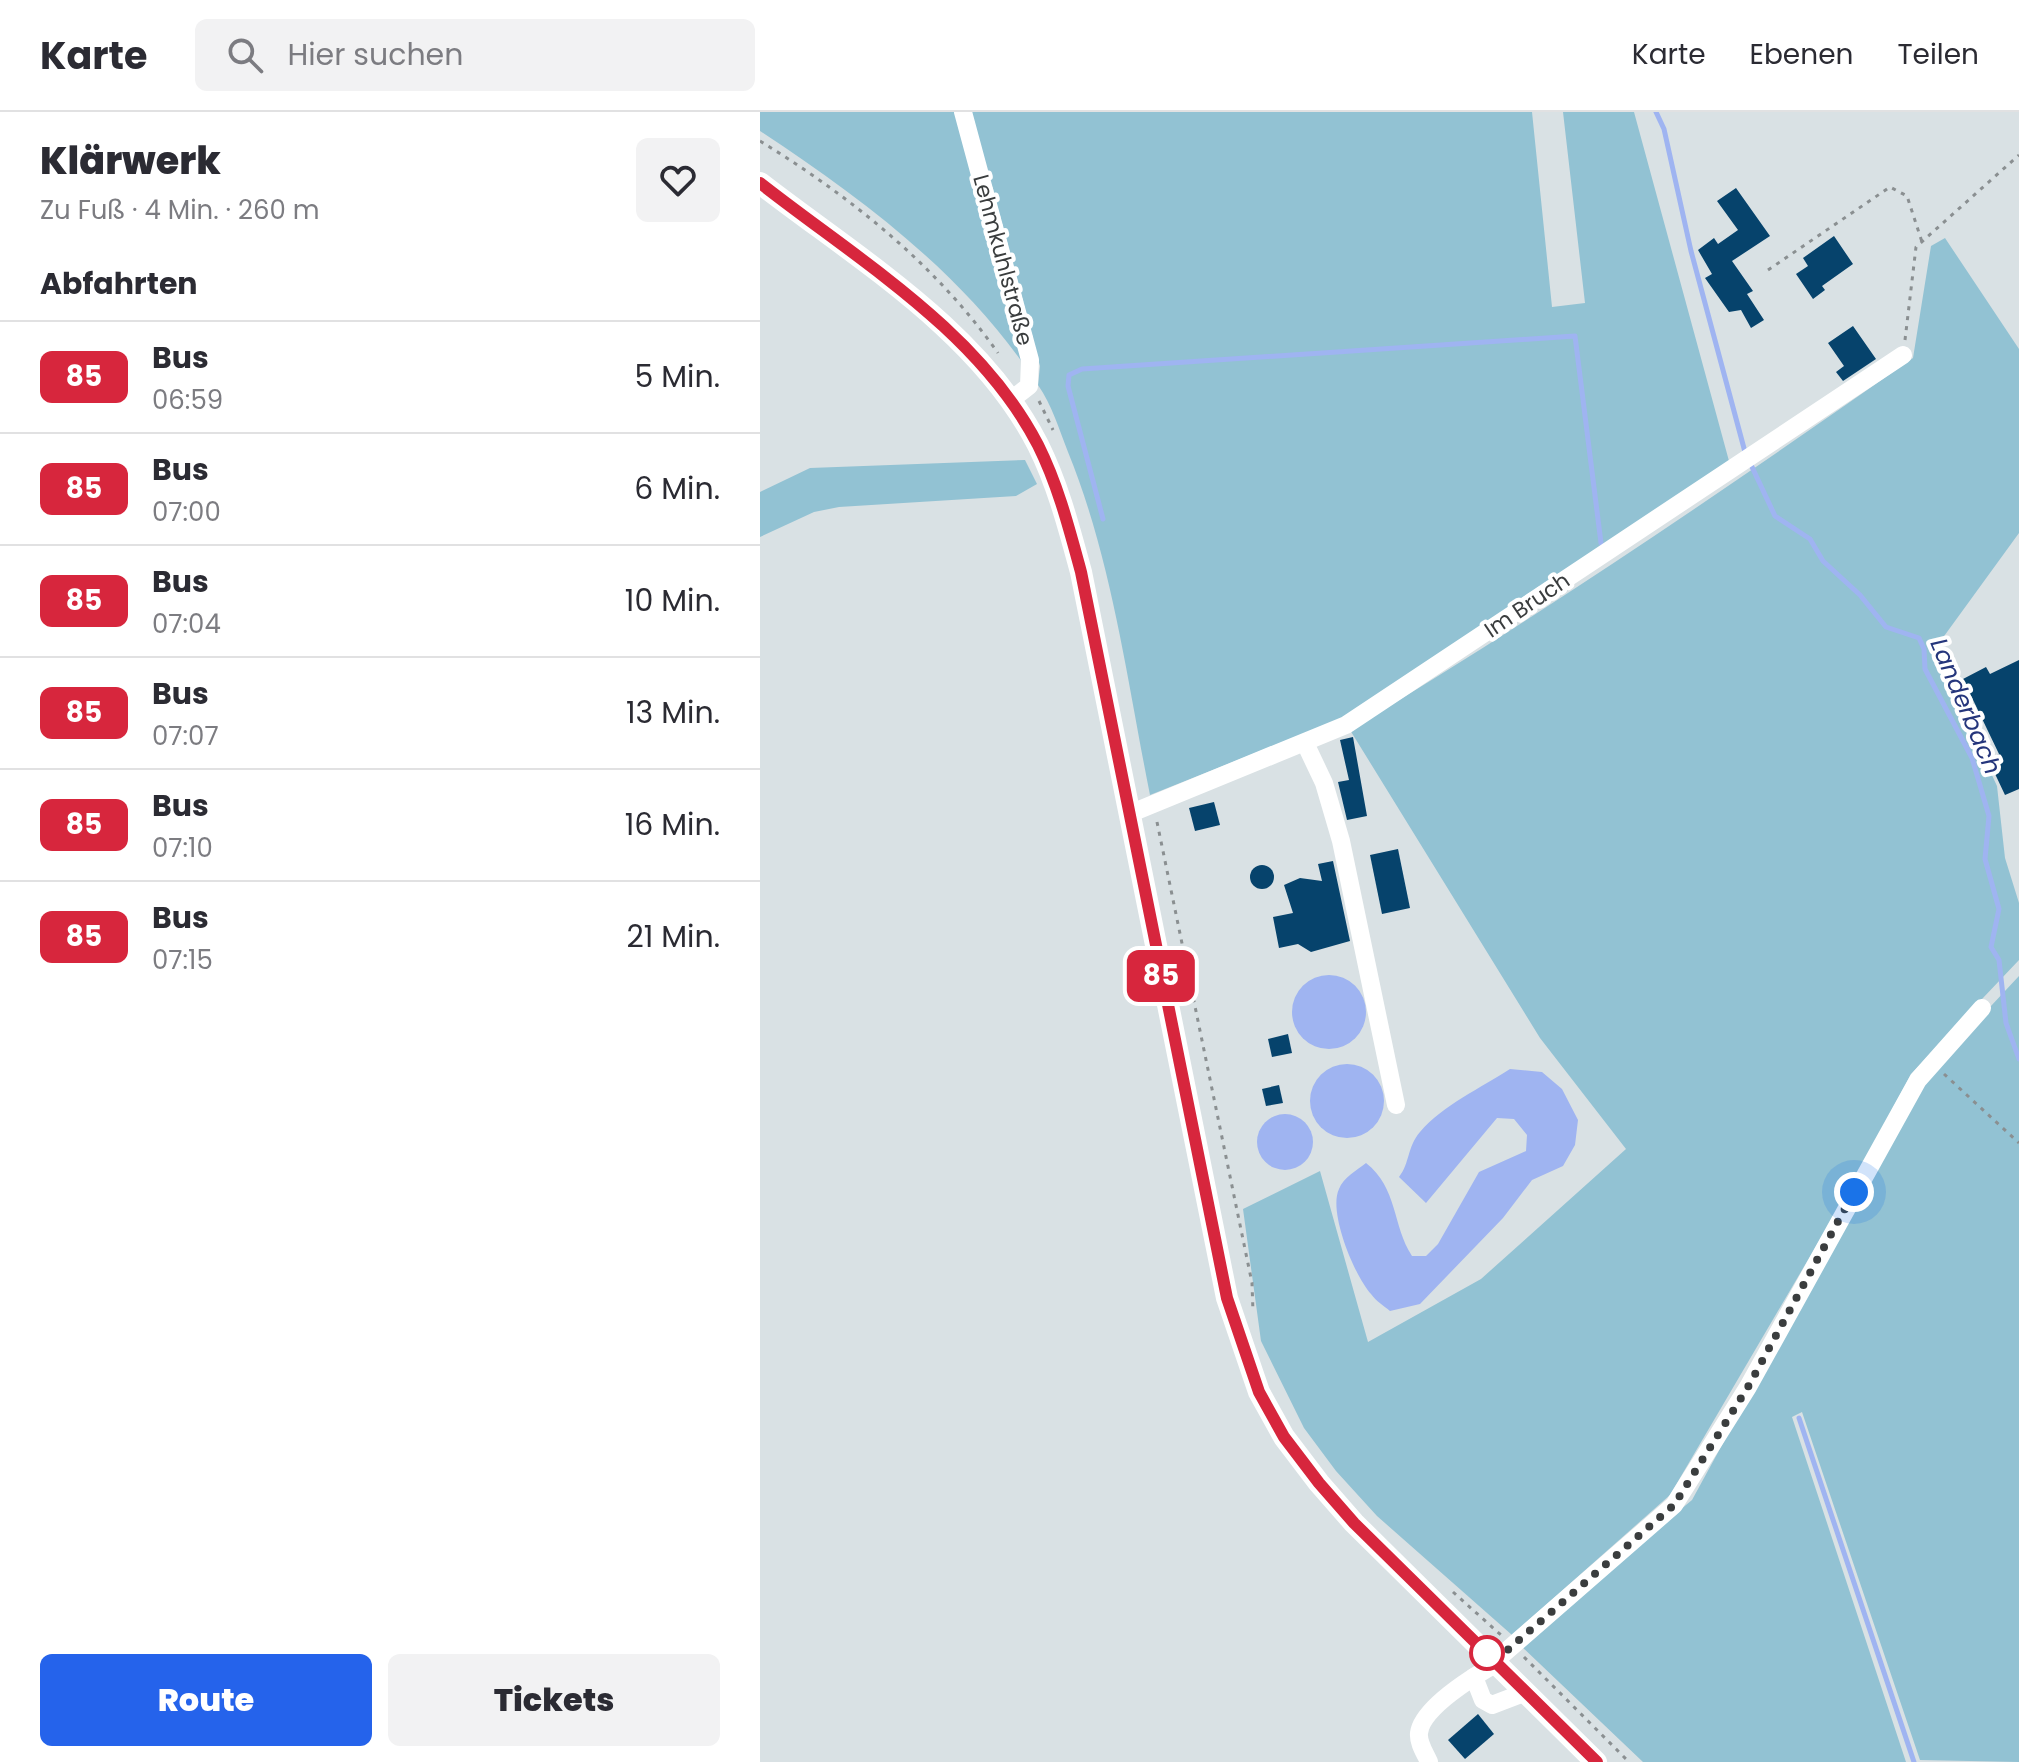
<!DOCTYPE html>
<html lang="de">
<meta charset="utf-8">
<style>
body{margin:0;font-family:Poppins,sans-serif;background:#f2f2f3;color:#2b2b33;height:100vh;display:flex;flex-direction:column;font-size:30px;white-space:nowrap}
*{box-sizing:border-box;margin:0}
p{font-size:26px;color:#7c7c81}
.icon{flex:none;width:44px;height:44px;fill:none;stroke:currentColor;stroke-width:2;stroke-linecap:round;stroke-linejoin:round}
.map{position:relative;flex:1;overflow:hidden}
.side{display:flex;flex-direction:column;background:#fff;width:760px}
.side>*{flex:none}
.badge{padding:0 16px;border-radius:12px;font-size:28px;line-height:52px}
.you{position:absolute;width:40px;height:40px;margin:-20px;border:6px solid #fff;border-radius:50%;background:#1a73e8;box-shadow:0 0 0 12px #1a73e833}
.map>.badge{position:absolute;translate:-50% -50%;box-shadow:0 0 0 4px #fff}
h2{padding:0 40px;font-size:30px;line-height:72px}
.round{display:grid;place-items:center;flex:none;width:84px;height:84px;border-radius:12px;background:#f2f2f3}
.headline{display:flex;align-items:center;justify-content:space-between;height:136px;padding:0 40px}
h1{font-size:38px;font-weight:800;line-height:60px}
.button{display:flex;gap:16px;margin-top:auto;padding:16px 40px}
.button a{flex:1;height:92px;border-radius:12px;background:#2563eb;color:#fff;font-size:32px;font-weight:800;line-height:92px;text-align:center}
.button a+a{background:#f2f2f3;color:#2b2b33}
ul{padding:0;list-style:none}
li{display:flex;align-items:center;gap:24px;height:112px;padding:0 40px;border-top:2px solid #e1e1e2}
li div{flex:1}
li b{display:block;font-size:30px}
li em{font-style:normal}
li .badge{min-width:88px;font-weight:700;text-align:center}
header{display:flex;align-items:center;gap:48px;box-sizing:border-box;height:112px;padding:0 40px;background:#fff;border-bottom:2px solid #e1e1e2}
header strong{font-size:38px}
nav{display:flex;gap:44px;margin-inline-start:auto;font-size:28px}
.search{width:560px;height:72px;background:#f2f2f3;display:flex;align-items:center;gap:20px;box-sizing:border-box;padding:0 28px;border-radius:12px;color:#7c7c81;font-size:30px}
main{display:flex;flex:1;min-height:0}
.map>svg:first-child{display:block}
</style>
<header>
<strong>Karte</strong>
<div class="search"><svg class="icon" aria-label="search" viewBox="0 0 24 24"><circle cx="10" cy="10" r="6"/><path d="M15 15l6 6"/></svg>Hier suchen</div>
<nav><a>Karte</a><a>Ebenen</a><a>Teilen</a></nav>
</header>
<main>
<section class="side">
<div class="headline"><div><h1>Klärwerk</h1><p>Zu Fuß · 4 Min. · 260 m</p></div><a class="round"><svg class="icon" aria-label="heart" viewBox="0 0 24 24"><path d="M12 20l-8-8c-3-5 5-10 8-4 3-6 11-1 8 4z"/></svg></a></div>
<h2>Abfahrten</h2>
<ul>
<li><span class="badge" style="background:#d7263d;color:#fff">85</span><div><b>Bus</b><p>06:59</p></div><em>5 Min.</em></li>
<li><span class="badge" style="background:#d7263d;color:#fff">85</span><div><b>Bus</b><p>07:00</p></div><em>6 Min.</em></li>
<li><span class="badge" style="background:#d7263d;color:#fff">85</span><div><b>Bus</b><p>07:04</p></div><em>10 Min.</em></li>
<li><span class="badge" style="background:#d7263d;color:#fff">85</span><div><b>Bus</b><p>07:07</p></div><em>13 Min.</em></li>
<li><span class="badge" style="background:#d7263d;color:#fff">85</span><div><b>Bus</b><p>07:10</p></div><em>16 Min.</em></li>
<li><span class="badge" style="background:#d7263d;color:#fff">85</span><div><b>Bus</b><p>07:15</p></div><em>21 Min.</em></li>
</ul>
<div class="button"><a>Route</a><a>Tickets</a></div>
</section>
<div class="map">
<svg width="1259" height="1650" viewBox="0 0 1259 1650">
<rect width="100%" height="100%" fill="#d9e1e4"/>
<g fill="#92c2d3">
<path d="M0,0H196L264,253C197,157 97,83 0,19Z"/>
<path d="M210,0H772L792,195L825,191L803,0H874L969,349L583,606L390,683C367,568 352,448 308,340C299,317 292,293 278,273L280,254Z"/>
<path d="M1185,126L1259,237V421L1174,538L1237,674L1245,746L1259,791V848L1151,962L1089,1078L910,1383L752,1523L617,1404L576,1359L544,1316L501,1229L483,1097L560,1059L608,1230L721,1167L866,1037L780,926L590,618C783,502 969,375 1153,246L1171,134Z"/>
<polygon points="265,348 277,372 256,384 79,395 54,400 0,425 0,380 50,356"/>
<polygon points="1259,864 1259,1650 1160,1648 1042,1300 1032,1305 1146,1650 883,1650 759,1532 932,1388 1160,970"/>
</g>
<g fill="#9fb4f1">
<circle cx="569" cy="900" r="37"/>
<circle cx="587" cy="989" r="37"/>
<path d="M750,957L782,960L802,977L818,1008L815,1033L803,1054L772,1068L743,1106L660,1192L630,1199C624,1194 616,1189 611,1182C594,1163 568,1100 579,1077C583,1066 597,1058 606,1051C638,1076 632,1113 652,1144H666L678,1132L719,1060L766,1039L767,1023L754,1007L737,1006L666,1091L639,1065C650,1051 647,1035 660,1020C683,993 721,976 750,957Z"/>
<circle cx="525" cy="1030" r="28"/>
</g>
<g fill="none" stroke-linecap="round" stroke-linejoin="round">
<g stroke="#9fb4f1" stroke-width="5">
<polyline points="896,0 904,17 931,139 985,340 1015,404 1050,427 1063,449 1100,483 1126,515 1159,526 1164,537 1165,557 1212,646 1229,704 1225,747 1239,797 1231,835 1239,848 1246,911 1259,947"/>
<polyline points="343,407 308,274 309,263 322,257 815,224 841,431"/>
<polyline points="1039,1306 1154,1650"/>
</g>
</g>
<g fill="#06436c">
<polygon points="976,76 1010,124 972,149 993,179 987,182 1004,208 991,216 981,198 969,200 945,166 952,162 938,138 954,126 958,132 978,118 957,89"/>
<polygon points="1074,124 1093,152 1062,174 1065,178 1053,187 1036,162 1048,154 1043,146"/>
<polygon points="1093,214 1116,247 1083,269 1076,260 1084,254 1068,231"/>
<polygon points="1259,548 1259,677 1245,683 1228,647 1239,642 1203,567 1226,555 1230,562"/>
<polygon points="593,625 607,704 587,708 578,670 589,668 580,628"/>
<polygon points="454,690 460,713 435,719 429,696"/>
<polygon points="638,737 650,796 622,802 610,743"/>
<polygon points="573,749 590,829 551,840 538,832 519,836 513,805 533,801 524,773 540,766 562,769 558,752"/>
<circle cx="502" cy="765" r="12"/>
<polygon points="528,922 532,941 512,945 508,927"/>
<polygon points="519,973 523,991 506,994 502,977"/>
<polygon points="718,1602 734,1622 705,1647 688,1628"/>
</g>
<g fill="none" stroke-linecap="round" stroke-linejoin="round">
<g stroke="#8a8f91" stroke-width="3" stroke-dasharray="4 6" stroke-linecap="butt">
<path d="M0,29C91,85 176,153 238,241"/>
<polyline points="1008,158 1130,75 1147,84 1162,130"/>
<polyline points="1145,228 1156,135 1259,43"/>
<polyline points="279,289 293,318"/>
<polyline points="397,710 492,1171 493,1200"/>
<polyline points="1184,962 1259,1031"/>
<polyline points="693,1480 741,1523"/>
<polyline points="764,1545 869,1650"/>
</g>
<g stroke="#fff" stroke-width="18">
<polyline points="203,0 270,248 269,274 251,288"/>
<polyline points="546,633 564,671 581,729 636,993"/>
<polyline points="369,702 586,613 1143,243"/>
<polyline points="735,1549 914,1393 988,1275 1158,968 1222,896"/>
<polyline points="714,1565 723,1588 732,1593 766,1580"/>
<path d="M669,1650C665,1641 658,1631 659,1621C662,1595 716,1563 737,1551"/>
</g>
<path stroke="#fff" stroke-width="22" d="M0,71C98,147 220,219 278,333C298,373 309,416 321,460L467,1186L499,1280L524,1325L559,1371L594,1411L836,1650"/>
</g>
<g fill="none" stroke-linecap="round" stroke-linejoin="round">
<g stroke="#fff" stroke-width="18">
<path id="line" d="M0,71C98,148 219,219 278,333C298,373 309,416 321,460L467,1186L499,1280L524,1325L559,1371L594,1411L837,1650"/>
</g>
<use href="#line" stroke="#d7263d" stroke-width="12"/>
<polyline stroke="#3a3d3e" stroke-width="8" stroke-dasharray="0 14.4" points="727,1541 735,1549 914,1393 988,1275 1094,1080"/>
</g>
<circle fill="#fff" stroke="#d7263d" stroke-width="4" cx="727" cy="1541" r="16"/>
<g text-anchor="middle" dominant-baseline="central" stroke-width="8" stroke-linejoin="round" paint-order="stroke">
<g font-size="22" fill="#3a3d3e" stroke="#fff">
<text transform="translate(243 148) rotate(75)">Lehmkuhlstraße</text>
<text transform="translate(767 493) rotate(-34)">Im Bruch</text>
</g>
<g font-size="24" font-style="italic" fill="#25367c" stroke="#fff">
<text transform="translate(1206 594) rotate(67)">Landerbach</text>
</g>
</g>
</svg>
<div class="you" style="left:1094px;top:1080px"></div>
<b class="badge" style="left:401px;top:864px;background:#d7263d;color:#fff">85</b>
</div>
</main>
